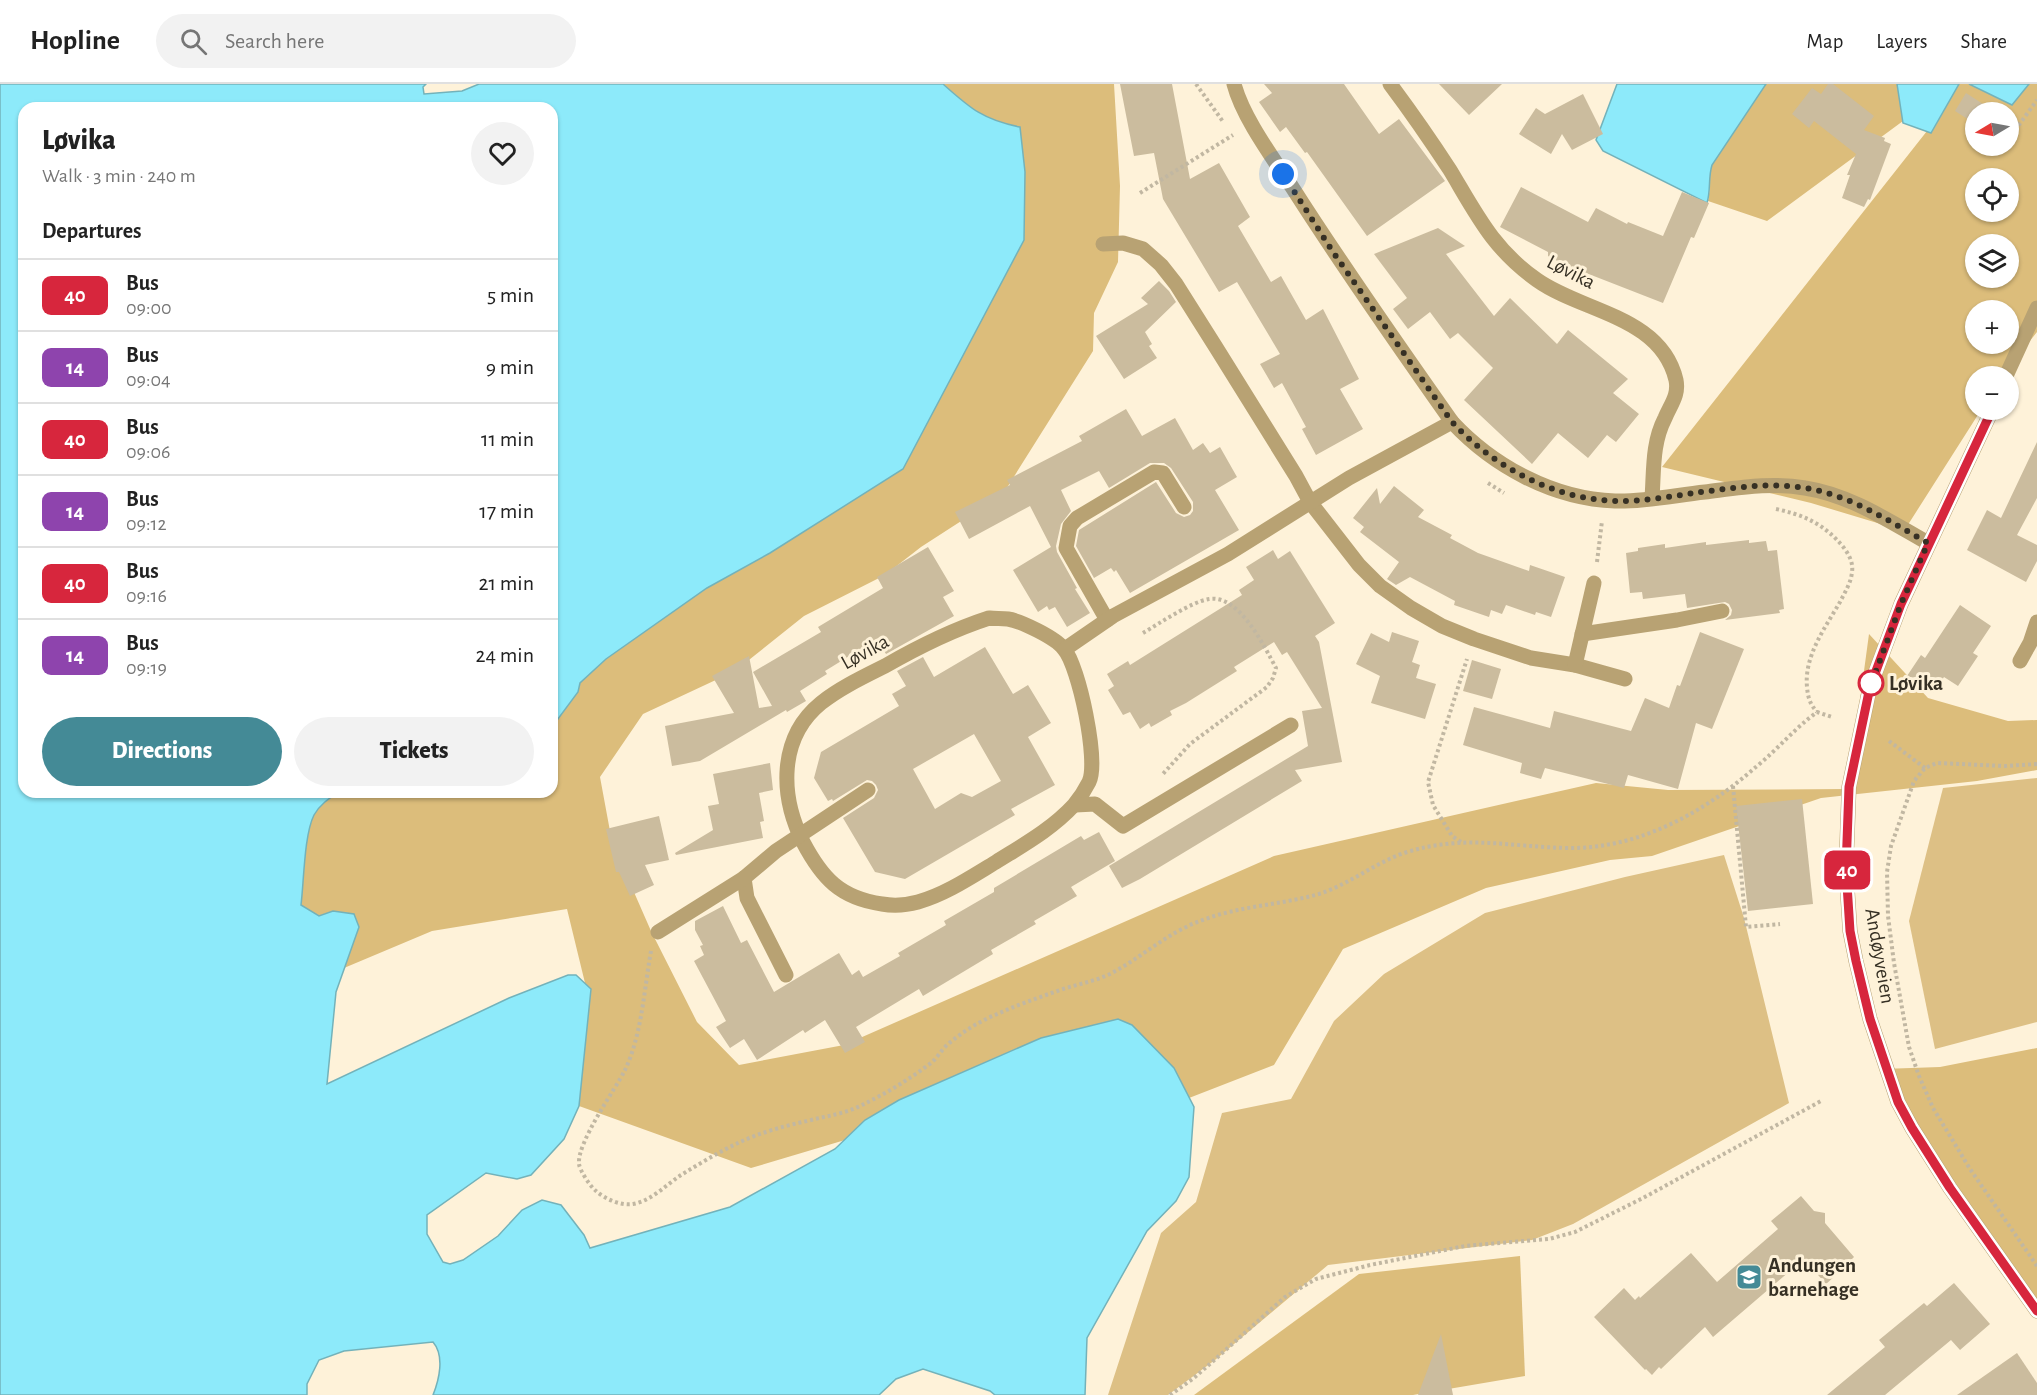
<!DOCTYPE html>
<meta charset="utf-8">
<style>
body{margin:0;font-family:"Alegreya Sans",sans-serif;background:#f2f2f2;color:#222;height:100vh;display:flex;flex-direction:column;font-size:22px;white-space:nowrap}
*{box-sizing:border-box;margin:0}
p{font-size:20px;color:#767676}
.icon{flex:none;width:33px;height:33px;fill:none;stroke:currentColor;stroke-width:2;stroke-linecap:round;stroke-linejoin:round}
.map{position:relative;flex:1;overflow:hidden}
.panel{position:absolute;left:18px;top:18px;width:540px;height:696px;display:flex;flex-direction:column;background:#fff;border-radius:18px;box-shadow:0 2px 4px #0004}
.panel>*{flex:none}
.badge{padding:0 12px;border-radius:9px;font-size:21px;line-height:39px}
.needle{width:39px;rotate:260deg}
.controls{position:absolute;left:1965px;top:18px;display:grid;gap:12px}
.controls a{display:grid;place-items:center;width:54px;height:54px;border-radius:50%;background:#fff;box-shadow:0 2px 4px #0004;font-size:30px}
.you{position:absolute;width:30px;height:30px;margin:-15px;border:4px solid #fff;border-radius:50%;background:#1a73e8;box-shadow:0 0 0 9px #1a73e833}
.map>.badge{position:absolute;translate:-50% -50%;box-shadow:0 0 0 3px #fff}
h2{padding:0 24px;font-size:22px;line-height:54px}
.round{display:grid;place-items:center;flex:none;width:63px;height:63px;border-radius:32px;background:#f2f2f2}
.headline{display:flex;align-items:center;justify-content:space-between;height:102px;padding:0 24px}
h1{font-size:28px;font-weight:800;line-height:45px}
.cta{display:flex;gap:12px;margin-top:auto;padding:12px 24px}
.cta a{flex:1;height:69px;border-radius:36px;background:#448a96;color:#fff;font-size:24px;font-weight:800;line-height:69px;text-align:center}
.cta a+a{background:#f2f2f2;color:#222}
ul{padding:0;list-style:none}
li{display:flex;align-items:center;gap:18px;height:72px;padding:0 24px;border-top:2px solid #e0e0e0}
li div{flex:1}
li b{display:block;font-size:22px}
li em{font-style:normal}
li .badge{min-width:66px;font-weight:700;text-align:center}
header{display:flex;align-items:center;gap:36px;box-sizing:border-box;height:84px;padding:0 30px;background:#fff;border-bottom:2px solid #e0e0e0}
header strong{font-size:28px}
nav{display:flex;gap:33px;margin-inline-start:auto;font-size:21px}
.search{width:420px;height:54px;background:#f2f2f2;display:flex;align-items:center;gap:15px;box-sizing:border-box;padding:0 21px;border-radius:33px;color:#767676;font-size:22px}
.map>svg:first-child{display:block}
</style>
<header>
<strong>Hopline</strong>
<div class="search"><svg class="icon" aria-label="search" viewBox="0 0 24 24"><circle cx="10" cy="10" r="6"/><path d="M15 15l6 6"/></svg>Search here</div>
<nav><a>Map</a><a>Layers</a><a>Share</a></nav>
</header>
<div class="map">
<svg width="2037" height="1311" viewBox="0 0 2037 1311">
<rect width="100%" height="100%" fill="#fef2d9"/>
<g fill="#ddc085">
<polygon points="2037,694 2037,938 1935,965 1909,837 1943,704"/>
<polygon points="1724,771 1744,834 1789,1019 1573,1140 1532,1156 1328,1181 1215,1276 1168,1311 1108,1311 1161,1149 1196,1118 1222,1029 1291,1015 1334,937 1384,890 1485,829 1625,793"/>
</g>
<g fill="#dcbd7b" fill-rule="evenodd">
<path d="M943,0H1114L1120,102L1118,178L1094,229L1093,267L1003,410L921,463L885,491L804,532L735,587L643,630L600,693L612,758L651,847L697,938L739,981L844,961L1274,772L1596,699L1668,706L1848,705L1869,550L1928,614L2008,637L2037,636V686L1977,697L1821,714L1652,772L1610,776L1486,804L1343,865L1274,981L1189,1014L1174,984L1118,935L1041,954L899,1016L865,1036L845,1056L751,1084L579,1022L591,905L585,899L567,825L432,847L344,884L359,843L333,827L319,832L301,821C304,797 304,751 314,731C320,720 330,714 339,708H552V643L578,608L580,599L606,575L707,504L770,469L1020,43C982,36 971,24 943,0Z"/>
<path d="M1766,0H1897L1903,37L1767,137L1708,117C1711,104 1708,93 1712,81Z"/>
<path d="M1959,0H1969L2012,21L2029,0H2037V248L2002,292H1976V326H1981L1904,447L1811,419L1662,383L1927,47L1932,48ZM1976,28H2008V62H1976ZM1976,94H2008V128H1976ZM1976,160H2008V194H1976ZM1976,226H2008V260H1976Z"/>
<polygon points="2037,964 2037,1227 1882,985 1940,983"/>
<polygon points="1520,1172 1525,1292 1413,1311 1194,1311 1359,1190"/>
</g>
<g fill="#8deafa" stroke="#73b2ba" stroke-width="1.5">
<path d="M0,0H426L423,3L424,10L462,7L479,0H943C970,24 983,36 1020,43L1025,88L1024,156L903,385L770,469L707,504L606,575L580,599L578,608L552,643V24H24V708H339C330,714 320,720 314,731C304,751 304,797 301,821L319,832L333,827L354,830L359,843L336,908L327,1000L509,914L568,891H576L591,905L579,1022L564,1055L531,1091L517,1095L486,1089L427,1131V1150L443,1178L450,1180L463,1176L498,1152L522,1126L542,1116L561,1121L584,1151L590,1164L730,1123L835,1065L865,1036L899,1016L1041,954L1118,935L1132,941L1174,984L1194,1023L1189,1093L1176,1117L1147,1147L1087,1254L1085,1311H995L990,1307L923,1285L896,1295L879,1311H433C439,1296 445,1272 433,1258L344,1267L319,1276L307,1300V1311H0Z"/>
<path d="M1617,0H1766L1712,81C1708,94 1711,105 1707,119L1603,67L1596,56Z"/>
<polygon points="1897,0 1959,0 1931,49 1903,39"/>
<polygon points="1969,0 2029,0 2012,21"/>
</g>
<g fill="#cbbc9e" fill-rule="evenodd">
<polygon points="1120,0 1172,0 1190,95 1219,79 1250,133 1238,142 1271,198 1281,192 1306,236 1323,225 1359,295 1340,305 1363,345 1316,371 1302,345 1306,343 1282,299 1274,304 1260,280 1280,270 1237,198 1219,208 1163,115 1154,69 1134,72"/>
<polygon points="1264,0 1344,0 1379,50 1399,35 1445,97 1367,152 1307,68 1305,69 1286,43 1280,48 1259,18 1272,9"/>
<polygon points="1439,0 1502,0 1469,31"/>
<polygon points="1828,0 1833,0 1874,32 1864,46 1885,54 1884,57 1891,60 1870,116 1868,115 1864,123 1842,114 1850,91 1847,91 1856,70 1814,37 1809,44 1792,30 1812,4 1821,10"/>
<polygon points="1966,9 1983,20 1978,28 1976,28 1972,38 1955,27"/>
<polygon points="1583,10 1603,50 1572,66 1562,50 1551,70 1519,50 1536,24 1545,30"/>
<polygon points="1521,103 1588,138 1596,124 1627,140 1628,138 1663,152 1682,108 1709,119 1694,154 1691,153 1663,219 1563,180 1548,172 1548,168 1500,143"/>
<polygon points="1438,144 1465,162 1446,170 1494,232 1510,214 1557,260 1568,246 1628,295 1613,309 1639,330 1616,358 1607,351 1588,374 1558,349 1532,380 1464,316 1493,284 1458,249 1450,255 1430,228 1408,245 1393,225 1407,214 1374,170"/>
<polygon points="1159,197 1169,207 1176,218 1145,248 1152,260 1149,262 1157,274 1124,295 1096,252 1148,220 1141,214"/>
<polygon points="1126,325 1142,352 1175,334 1193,366 1203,359 1210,369 1220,363 1237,393 1215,406 1239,446 1130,509 1116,486 1114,488 1111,484 1094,494 1076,462 1079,446 1156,398 1176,429 1184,433 1190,431 1193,427 1193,418 1171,384 1164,379 1150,379 1109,404 1099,387 1061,406 1071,427 1061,440 1056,462 1057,468 1077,504 1075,505 1090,529 1067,543 1055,523 1049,526 1047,522 1038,528 1013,486 1051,463 1030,422 969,455 955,428 1010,401 1007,396 1082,357 1079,352"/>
<polygon points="2037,358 2037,414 2017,451 2037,461 2037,477 2026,498 1967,466 1987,426 2001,434"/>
<polygon points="1394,402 1424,426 1418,433 1452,451 1450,454 1478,469 1529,487 1530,481 1565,493 1551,533 1536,528 1535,531 1506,521 1502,530 1491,526 1489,533 1454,521 1455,517 1410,493 1396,501 1387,495 1399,478 1360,448 1364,443 1353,434 1377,404 1380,420"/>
<polygon points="1749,456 1749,459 1766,457 1768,467 1777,466 1784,525 1779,526 1780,529 1725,536 1731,531 1732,526 1729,520 1725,518 1687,524 1685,510 1643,515 1642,508 1630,509 1626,469 1638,467 1638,464 1665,460 1665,464 1706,458 1706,461"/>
<polygon points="928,463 954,507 943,513 954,532 886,570 877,555 825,587 827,590 800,607 806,617 787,628 786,626 700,677 672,682 665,642 734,629 712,592 749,572 759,624 772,622 753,588 821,548 818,543 883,504 877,493"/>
<polygon points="1273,466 1278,475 1290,467 1335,539 1315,552 1319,558 1342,678 1295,686 1302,697 1140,795 1122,804 1109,782 1308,662 1302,627 1322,624 1287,568 1282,571 1274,558 1234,583 1237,587 1186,619 1170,627 1172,631 1151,643 1149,639 1140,645 1130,628 1123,631 1108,606 1114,602 1107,590 1128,577 1130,581 1242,511 1239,506 1254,496 1246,483"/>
<polygon points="1960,521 1991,542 1973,569 1978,572 1958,602 1944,593 1933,609 1907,592 1921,571 1925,574"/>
<polygon points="1392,548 1419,557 1412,578 1420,581 1416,594 1436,600 1425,635 1371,619 1380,592 1356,580 1371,549 1389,558"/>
<polygon points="1700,548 1744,565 1712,645 1696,639 1678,705 1628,691 1624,704 1545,684 1541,695 1520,689 1522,679 1463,661 1474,623 1550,644 1554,627 1631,647 1645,614 1669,624 1677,601 1680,602"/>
<path d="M985,563L1013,610L1028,601L1051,639L1028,653L1055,701L1011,725L1015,731L905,795L875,788L843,734L874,714L878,706L876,701L872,697L867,696L833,717L832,715L828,717L814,694L821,668L899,622L892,610L906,602L897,587L923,573L934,593ZM974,650L1001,697L972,713L961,709L935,725L913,685Z"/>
<polygon points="1472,576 1501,585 1492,615 1463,607"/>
<polygon points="770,679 773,706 759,709 764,737 760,738 763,754 676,771 675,769 713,746 708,722 719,720 713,690"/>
<polygon points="1802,715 1813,820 1748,827 1736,722"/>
<polygon points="659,732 669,776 645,781 654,801 630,812 619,788 616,788 606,745"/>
<polygon points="1099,748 1115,777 1071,803 1077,812 1034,837 1036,840 991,866 993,870 923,912 919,905 856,943 865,958 845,969 825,936 805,949 803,946 757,976 744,955 730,964 716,943 726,937 694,877 704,871 700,862 703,861 695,846 695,837 723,822 741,859 747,856 774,908 839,869 852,891 859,886 863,893 900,872 898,869 946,841 944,837 994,808 994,804 1081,752 1084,756"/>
<polygon points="1801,1112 1814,1127 1825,1129 1825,1139 1854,1173 1852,1175 1853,1176 1826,1200 1804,1175 1713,1253 1705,1243 1661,1285 1659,1283 1652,1291 1646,1285 1645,1286 1594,1233 1624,1204 1635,1216 1639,1212 1640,1214 1691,1169 1717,1198 1778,1145 1771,1137"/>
<polygon points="1954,1199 1990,1240 1960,1266 1951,1256 1885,1311 1827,1311 1885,1263 1879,1256 1924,1219 1927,1222"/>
<polygon points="1441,1250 1453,1311 1418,1311"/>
<polygon points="2017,1269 2037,1299 2037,1311 1957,1311"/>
</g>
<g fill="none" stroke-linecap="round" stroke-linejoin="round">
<g stroke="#c1b7a2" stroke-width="4" stroke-dasharray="3 3" stroke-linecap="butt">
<polyline points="1196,0 1224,39"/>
<polyline points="2008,56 2037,16"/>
<polyline points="2002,65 2004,62"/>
<polyline points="1140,109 1233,51"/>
<polyline points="1488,399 1504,409"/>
<path d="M1776,425C1800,430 1820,438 1837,456C1845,464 1854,476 1852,488C1851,499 1845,508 1840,518C1825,544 1804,572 1807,603C1808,614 1810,620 1817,628"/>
<polyline points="1597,478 1602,437"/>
<path d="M1143,549C1160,539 1191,518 1209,515C1239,510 1264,562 1276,584L1273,594L1267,603L1190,660L1162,691"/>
<polyline points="1889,657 1925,684"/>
<polyline points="2037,680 2005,682 1937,679 1925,684 1914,697 1891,762 1887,788 1888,832 1894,879 1909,963 1919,992 1933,1024 1970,1085 2037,1182"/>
<polyline points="1733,702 1746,843 1780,840"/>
<polyline points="1461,758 1452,752 1433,721 1428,698 1467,575"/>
<path d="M651,867C644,906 642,950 625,986C615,1006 577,1058 579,1080C580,1087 590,1102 596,1107C605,1115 621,1122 633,1120C651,1117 666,1101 681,1091C699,1080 719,1068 738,1059C759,1049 784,1042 807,1037C826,1032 845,1030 862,1021C885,1010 910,995 931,979C937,974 941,967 947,961C961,949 978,938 995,931C1017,921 1040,913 1063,905C1079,900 1095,897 1110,890C1141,874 1167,849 1200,837C1238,822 1280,821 1319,810C1350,800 1376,778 1407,768C1466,750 1510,763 1568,764C1639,765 1705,728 1757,682C1779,664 1794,645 1817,628L1832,633"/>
<polyline points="1170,1311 1194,1294 1285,1213 1316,1195 1370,1181 1465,1162 1549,1155 1575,1148 1643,1114 1821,1017"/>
</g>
<g stroke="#b8a273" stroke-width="15">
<path d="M1234,0C1243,34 1273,74 1292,103C1343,183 1397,260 1452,338C1493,382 1553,415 1615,417C1645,418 1676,411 1705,408C1738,404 1772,398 1805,404C1850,411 1889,437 1928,459"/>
<path d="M1390,0C1411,28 1431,57 1450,86C1477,131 1493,165 1537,196C1582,228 1661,232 1676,296C1679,311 1671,320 1665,334C1652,359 1654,386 1652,414"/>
<polyline points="1103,160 1123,159 1143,165 1161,181 1176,200 1217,265 1296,392 1310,418 1359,481 1380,502 1411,524 1442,542 1474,555 1531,574 1575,581 1625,595"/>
<polyline points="2006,292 2037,224"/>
<polyline points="1992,326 1901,520 1870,603 1849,703 1846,785 1850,847 1856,877 1870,935 1898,1018 1912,1044 1950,1104 2037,1227"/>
<path d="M989,534C995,535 1002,534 1008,535C1021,537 1056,554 1064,565C1079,582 1099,678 1089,698C1085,706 1079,715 1074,721C1052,745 1023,761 996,778C971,793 946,810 918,818C907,821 893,822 882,820C840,814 822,794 803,758C780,712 778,654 821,619C840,604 863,593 885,582C918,563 952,546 989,534Z"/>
<polyline points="1107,536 1066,464 1070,442 1077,434 1154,388 1163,389 1184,423"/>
<polyline points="1582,550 1677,536 1722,527"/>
<polyline points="1065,565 1113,532 1228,470 1349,394 1452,338"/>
<polyline points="2020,577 2030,559 2037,538"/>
<polyline points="1575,581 1594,499"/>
<polyline points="1075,721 1095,720 1123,742 1291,641"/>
<polyline points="744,794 747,814 786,891"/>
<polyline points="658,848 744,794 776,767 868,706"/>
</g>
</g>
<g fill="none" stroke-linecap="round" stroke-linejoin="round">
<g stroke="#fff" stroke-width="14">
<polyline id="line" points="1992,326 1901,520 1870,603 1849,703 1846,785 1850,847 1856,877 1870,935 1898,1018 1912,1044 1950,1104 2037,1227"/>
</g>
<use href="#line" stroke="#d7263d" stroke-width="9"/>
<path stroke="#363024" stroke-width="6" stroke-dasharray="0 10.8" d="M1283,90L1333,168L1452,338C1493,382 1553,415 1615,417C1643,418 1673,412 1701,408C1735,404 1770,398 1805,404C1850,411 1889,437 1928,459L1901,520L1870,603L1871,599"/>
</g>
<defs>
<g id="school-square" transform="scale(1.35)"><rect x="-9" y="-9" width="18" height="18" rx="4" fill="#448a96" stroke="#fef2d9"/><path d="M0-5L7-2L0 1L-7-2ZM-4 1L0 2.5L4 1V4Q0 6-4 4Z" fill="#fff"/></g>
</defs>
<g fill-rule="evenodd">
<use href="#school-square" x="1749" y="1193"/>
</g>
<circle fill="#fff" stroke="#d7263d" stroke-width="3" cx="1871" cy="599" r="12"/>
<g text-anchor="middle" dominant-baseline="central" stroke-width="6" stroke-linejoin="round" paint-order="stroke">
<g font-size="21" fill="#363024" stroke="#fef2d9">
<text transform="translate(1571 188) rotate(27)">Løvika</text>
<text transform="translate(865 568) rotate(-29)">Løvika</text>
<text transform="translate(1880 872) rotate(80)">Andøyveien</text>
</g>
<g font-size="21" font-weight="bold" fill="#363024" stroke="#fef2d9" text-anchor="start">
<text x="1889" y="599">Løvika</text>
</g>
<g font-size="21" font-weight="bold" fill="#363024" stroke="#fef2d9" text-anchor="start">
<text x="1768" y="1181">Andungen<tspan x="1768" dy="24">barnehage</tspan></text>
</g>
</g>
</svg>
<div class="controls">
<a><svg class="needle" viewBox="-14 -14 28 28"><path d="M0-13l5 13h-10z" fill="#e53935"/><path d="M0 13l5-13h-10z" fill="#767676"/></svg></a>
<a><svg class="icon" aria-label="locate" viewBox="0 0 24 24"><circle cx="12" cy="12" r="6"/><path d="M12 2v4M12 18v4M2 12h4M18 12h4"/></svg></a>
<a><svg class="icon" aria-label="layers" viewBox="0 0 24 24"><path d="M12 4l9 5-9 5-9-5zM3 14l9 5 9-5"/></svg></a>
<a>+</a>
<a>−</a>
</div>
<div class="you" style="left:1283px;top:90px"></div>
<b class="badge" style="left:1847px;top:786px;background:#d7263d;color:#fff">40</b>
<section class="panel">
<div class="headline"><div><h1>Løvika</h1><p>Walk · 3 min · 240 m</p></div><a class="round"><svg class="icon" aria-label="heart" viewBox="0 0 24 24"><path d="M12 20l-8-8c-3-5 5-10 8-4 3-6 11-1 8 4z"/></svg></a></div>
<h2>Departures</h2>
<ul>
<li><span class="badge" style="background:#d7263d;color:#fff">40</span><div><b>Bus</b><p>09:00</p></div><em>5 min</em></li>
<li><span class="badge" style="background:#8e44ad;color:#fff">14</span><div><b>Bus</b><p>09:04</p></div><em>9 min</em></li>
<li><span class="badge" style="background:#d7263d;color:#fff">40</span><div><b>Bus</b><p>09:06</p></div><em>11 min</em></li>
<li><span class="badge" style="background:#8e44ad;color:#fff">14</span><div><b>Bus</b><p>09:12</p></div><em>17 min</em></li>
<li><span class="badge" style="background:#d7263d;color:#fff">40</span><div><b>Bus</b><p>09:16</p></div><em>21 min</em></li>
<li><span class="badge" style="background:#8e44ad;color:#fff">14</span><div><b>Bus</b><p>09:19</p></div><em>24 min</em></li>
</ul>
<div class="cta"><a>Directions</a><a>Tickets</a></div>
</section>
</div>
